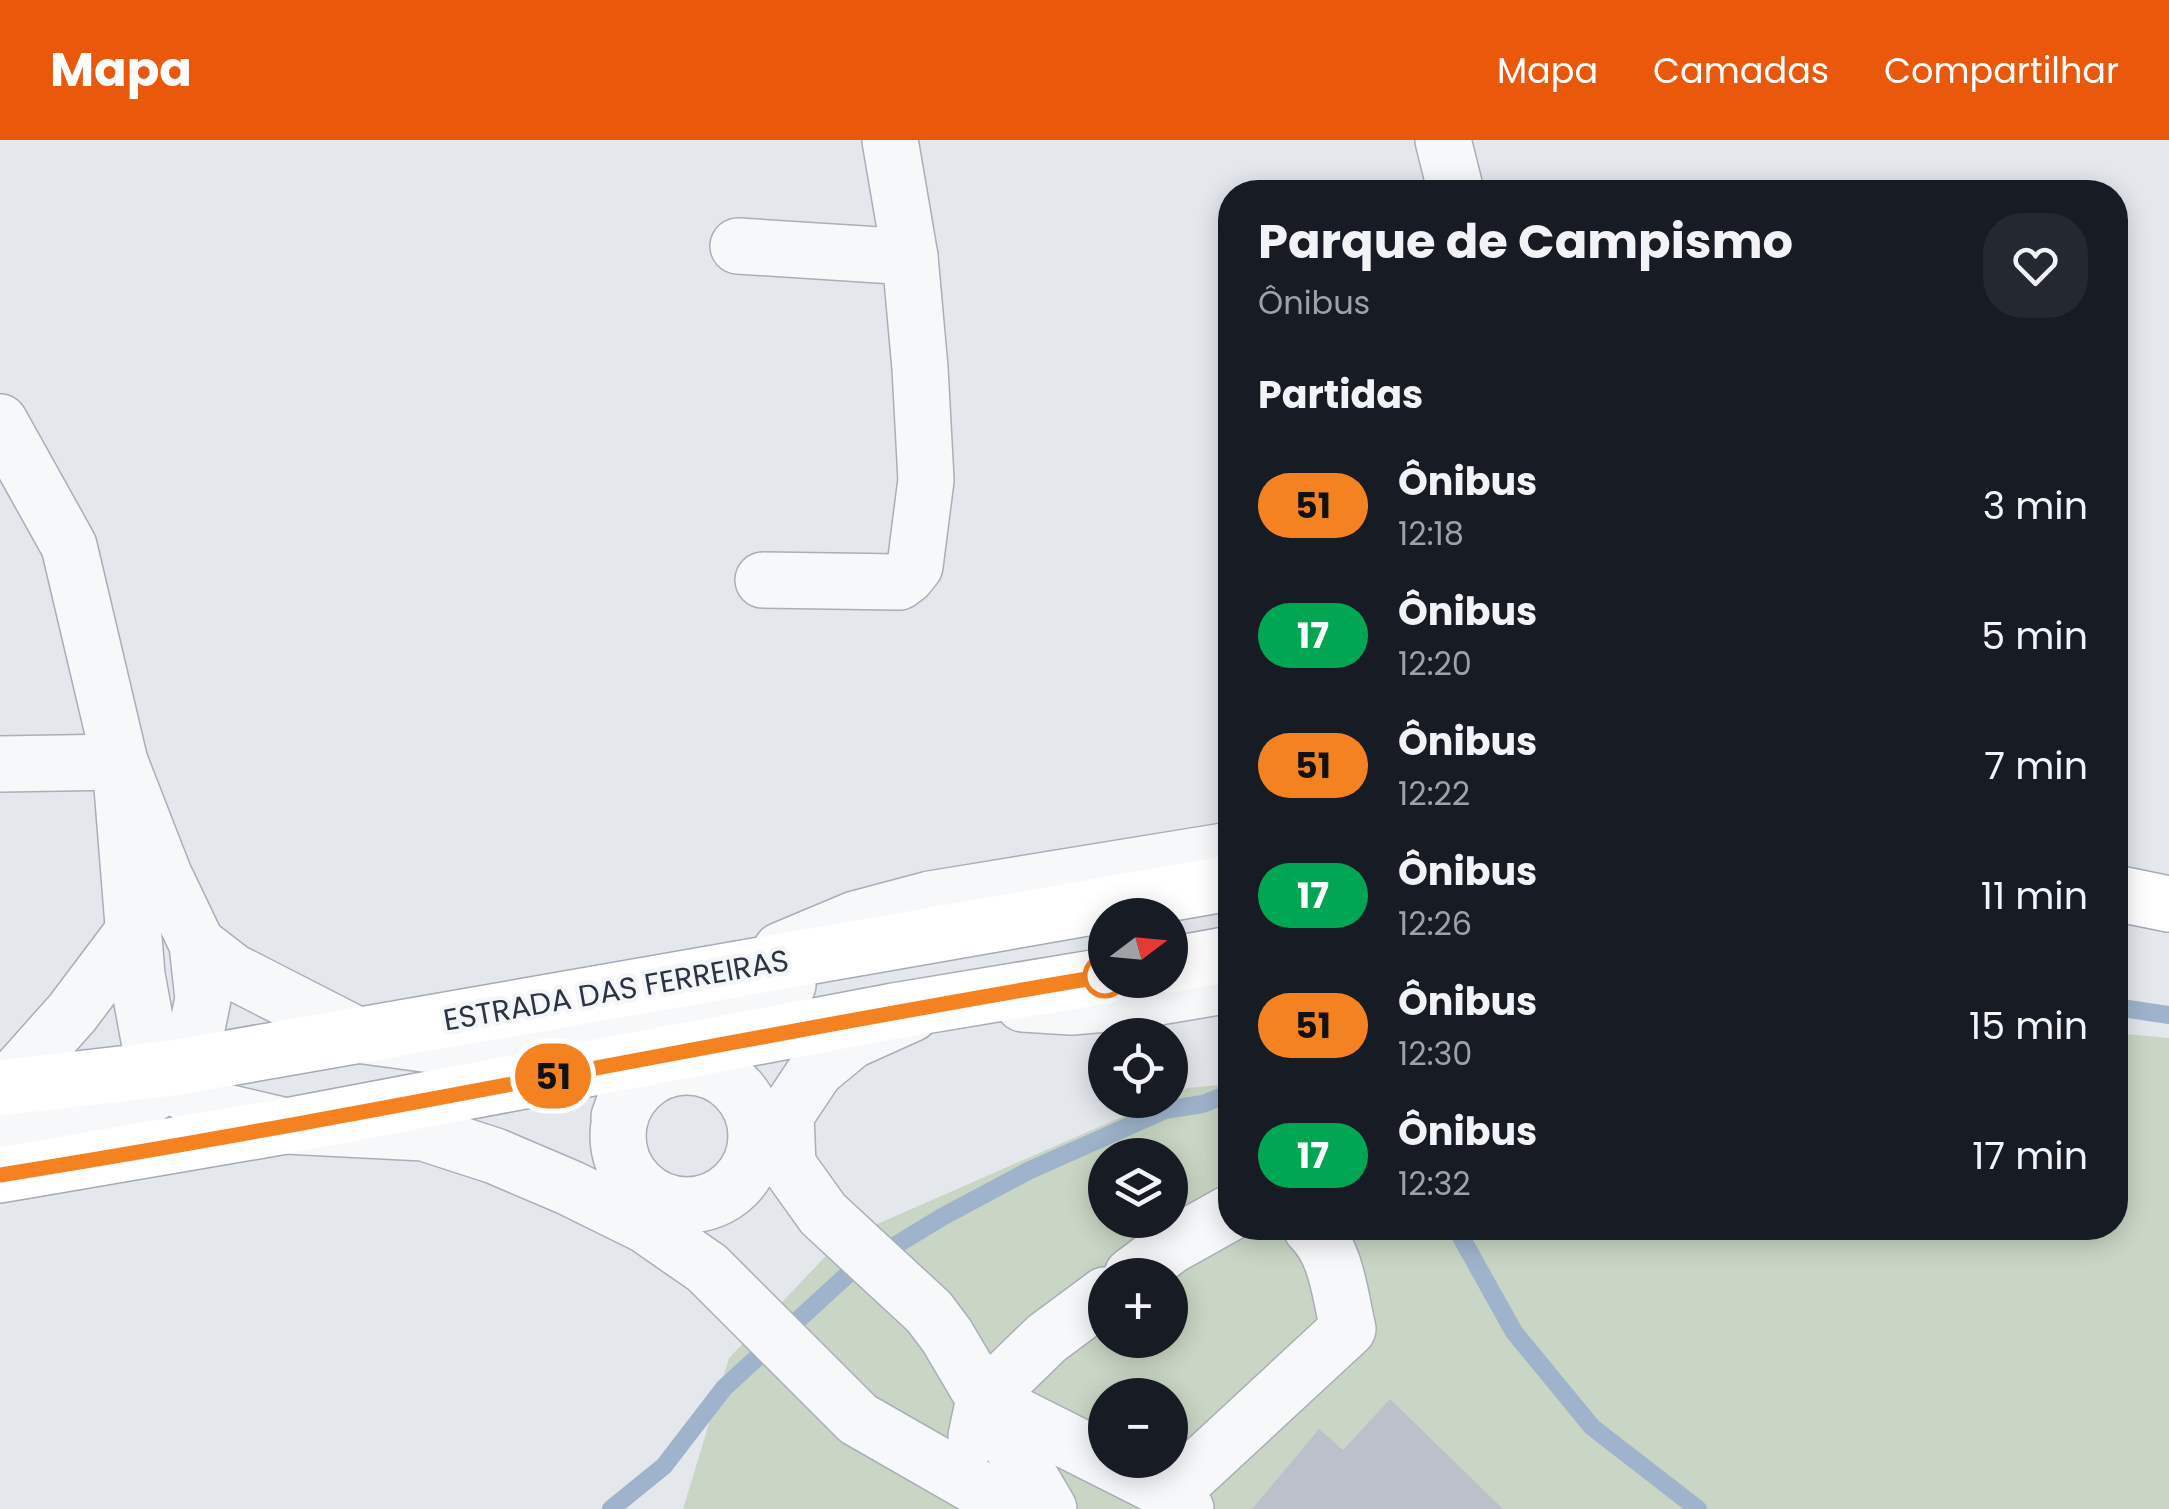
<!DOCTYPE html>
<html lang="pt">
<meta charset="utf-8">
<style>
body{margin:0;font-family:Poppins,sans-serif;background:#242831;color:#f1f3f6;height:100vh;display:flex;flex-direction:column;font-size:38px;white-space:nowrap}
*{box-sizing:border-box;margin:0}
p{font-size:32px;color:#9ea1a6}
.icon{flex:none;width:55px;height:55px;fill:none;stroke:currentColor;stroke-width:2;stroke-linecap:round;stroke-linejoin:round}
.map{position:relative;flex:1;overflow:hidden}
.sheet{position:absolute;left:1218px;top:40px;width:910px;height:1060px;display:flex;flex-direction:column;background:#171b24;border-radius:40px;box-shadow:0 5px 25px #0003}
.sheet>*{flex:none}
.badge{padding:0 20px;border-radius:32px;font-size:35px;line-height:65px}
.needle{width:65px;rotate:74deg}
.buttons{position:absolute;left:1088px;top:758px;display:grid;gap:20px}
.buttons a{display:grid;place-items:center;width:100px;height:100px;border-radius:50%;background:#171b24;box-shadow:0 5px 25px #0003;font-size:50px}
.map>.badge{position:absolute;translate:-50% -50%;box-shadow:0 0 0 5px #fff}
h2{padding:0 40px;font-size:38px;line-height:90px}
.round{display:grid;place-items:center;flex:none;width:105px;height:105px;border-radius:40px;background:#242831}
.summary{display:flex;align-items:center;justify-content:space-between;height:170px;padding:0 40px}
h1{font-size:48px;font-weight:700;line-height:75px}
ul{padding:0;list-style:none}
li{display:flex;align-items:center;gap:30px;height:130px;padding:0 40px}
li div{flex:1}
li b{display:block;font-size:38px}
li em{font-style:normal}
li .badge{min-width:110px;font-weight:700;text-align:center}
header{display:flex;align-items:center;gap:60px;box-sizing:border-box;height:140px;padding:0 50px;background:#ea580c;color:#fff}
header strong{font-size:48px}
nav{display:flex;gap:55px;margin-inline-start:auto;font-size:35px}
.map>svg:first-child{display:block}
</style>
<header>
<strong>Mapa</strong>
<nav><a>Mapa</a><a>Camadas</a><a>Compartilhar</a></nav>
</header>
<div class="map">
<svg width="2169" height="1369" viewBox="0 0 2169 1369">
<rect width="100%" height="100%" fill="#e4e7ec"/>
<path fill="#c9d6c5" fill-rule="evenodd" d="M2115,893L2169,898V1369H683L729,1218L841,1100L1160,960H1170V956L1187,948L1230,944V1088H2115ZM1105,1015H1170V1080H1105ZM1105,1135H1170V1200H1105ZM1105,1255H1170V1320H1105Z"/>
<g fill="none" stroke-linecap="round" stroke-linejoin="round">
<g stroke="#9fb4cc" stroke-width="18">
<polyline points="2115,867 2169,875"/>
<polyline points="1456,1088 1514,1192 1592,1287 1698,1369"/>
<polyline points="611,1369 664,1326 724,1248 847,1135 942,1077 1028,1031 1165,970 1203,964 1230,953"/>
</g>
</g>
<polygon fill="#bbc0ca" points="1390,1259 1503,1369 1252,1369 1319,1289 1343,1310"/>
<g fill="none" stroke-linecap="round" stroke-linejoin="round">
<g stroke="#a9aeb7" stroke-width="58">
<g id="minor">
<polyline points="1443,0 1456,52"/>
<polyline points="738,106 910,117"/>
<polyline points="0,282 69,406 120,622 164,735 197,804 203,859 193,907 172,928 155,952 123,971 72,988 0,997"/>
<polyline points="763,440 899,442 907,436 915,426 926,340 920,228 910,117 890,0"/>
<polyline points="120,622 137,835 149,900 172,928 181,950 209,968 286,986 424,993 495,1016 570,1048 645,1085 707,1128 858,1279 1015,1369"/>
<polyline points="0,624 120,622"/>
<polyline points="197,804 232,831 357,895 461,909 573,887 614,887 649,895 688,910 721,936"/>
<polyline points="781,810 855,779 930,759 1230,710"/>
<polyline points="1023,864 1071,867 1130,862 1230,845"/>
<polyline points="911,874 851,901 816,930 786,975 788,1025 823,1074 929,1172 947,1196 1049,1369"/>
<circle cx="687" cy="996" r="69"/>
<polyline points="6,947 72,873 133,792"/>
<polyline points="619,977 649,895 690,871 734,854 788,845"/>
<polyline points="1132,1135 1171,1106 1230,1073"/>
<polyline points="984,1259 1171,1353 1186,1369"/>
<polyline points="976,1296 984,1259 1047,1198 1105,1155"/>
<path d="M1171,1353L1348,1189C1340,1155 1337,1113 1311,1088"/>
</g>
</g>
<g stroke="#a3abb8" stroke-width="58">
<g id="major">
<polyline points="2115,753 2169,764"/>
<polyline points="1170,825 1230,814"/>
<polyline points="0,948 172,928 1230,743"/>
<polyline points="0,1035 286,986 894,871 1105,836"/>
</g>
</g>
<use href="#minor" stroke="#f7f8fa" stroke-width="55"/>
<use href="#major" stroke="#fff" stroke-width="55"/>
</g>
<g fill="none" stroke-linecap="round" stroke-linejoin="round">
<g stroke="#fff" stroke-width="22">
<path id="line" d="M0,1035C370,976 736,897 1105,836"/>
</g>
<use href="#line" stroke="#f58220" stroke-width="15"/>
</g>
<circle fill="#fff" stroke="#f58220" stroke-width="5" cx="1105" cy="836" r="20"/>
<g text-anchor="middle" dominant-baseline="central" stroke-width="9" stroke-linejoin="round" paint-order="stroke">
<g font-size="30" fill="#2b3445" stroke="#f4f6f9">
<text transform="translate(616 850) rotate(-10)">ESTRADA DAS FERREIRAS</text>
</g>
</g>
</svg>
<div class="buttons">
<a><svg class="needle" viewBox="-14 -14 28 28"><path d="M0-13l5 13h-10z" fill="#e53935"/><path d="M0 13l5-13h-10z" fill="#9ea1a6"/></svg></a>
<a><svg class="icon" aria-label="locate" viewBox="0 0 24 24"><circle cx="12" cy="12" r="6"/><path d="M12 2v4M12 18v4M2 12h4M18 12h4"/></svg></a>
<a><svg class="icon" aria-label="layers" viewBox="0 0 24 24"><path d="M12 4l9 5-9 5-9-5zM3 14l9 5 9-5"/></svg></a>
<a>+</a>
<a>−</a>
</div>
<b class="badge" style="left:553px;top:936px;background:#f58220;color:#111">51</b>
<section class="sheet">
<div class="summary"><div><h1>Parque de Campismo</h1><p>Ônibus</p></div><a class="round"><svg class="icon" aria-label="heart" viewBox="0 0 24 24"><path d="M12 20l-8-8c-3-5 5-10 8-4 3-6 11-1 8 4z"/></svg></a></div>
<h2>Partidas</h2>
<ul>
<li><span class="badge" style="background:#f58220;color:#111">51</span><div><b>Ônibus</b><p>12:18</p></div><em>3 min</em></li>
<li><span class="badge" style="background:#00a651;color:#fff">17</span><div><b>Ônibus</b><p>12:20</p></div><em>5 min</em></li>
<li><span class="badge" style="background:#f58220;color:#111">51</span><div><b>Ônibus</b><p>12:22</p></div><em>7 min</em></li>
<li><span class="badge" style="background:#00a651;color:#fff">17</span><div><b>Ônibus</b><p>12:26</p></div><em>11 min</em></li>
<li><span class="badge" style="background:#f58220;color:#111">51</span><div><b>Ônibus</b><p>12:30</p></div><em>15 min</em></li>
<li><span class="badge" style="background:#00a651;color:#fff">17</span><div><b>Ônibus</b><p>12:32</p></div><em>17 min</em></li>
</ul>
</section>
</div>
